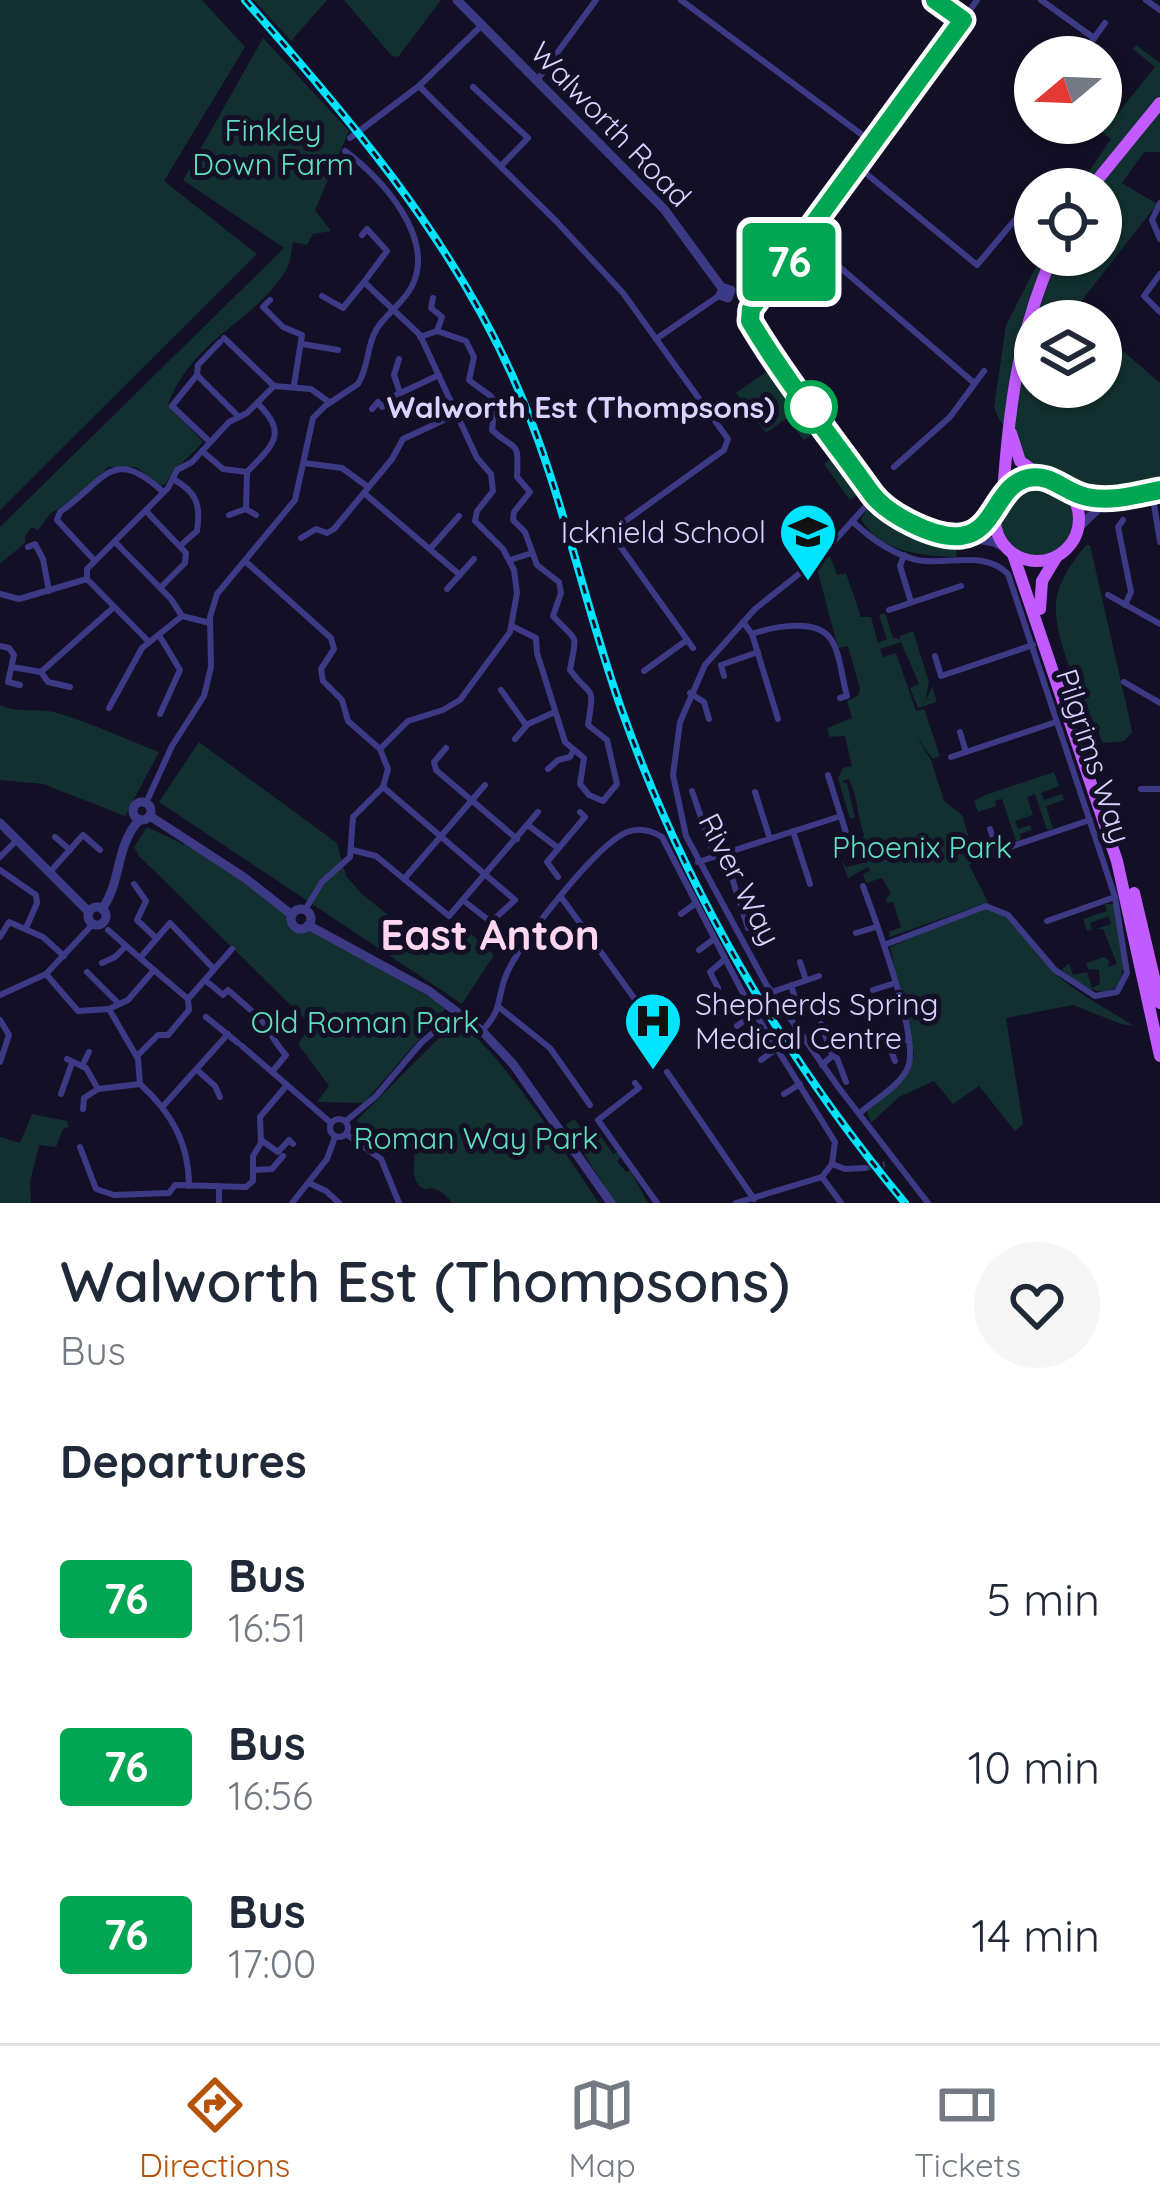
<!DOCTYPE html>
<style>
body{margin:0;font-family:Quicksand,sans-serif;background:#f6f6f7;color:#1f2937;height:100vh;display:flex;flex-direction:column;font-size:45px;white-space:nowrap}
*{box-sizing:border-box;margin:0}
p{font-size:39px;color:#747a83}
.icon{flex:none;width:66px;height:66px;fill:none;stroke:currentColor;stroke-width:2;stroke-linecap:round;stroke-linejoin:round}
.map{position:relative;height:1203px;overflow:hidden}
.details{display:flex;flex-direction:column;background:#fff;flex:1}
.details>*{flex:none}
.badge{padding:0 24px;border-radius:9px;font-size:42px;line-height:78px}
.needle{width:78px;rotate:251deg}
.buttons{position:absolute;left:1014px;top:36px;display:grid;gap:24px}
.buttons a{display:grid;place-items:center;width:108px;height:108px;border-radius:50%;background:#fff;box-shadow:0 3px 9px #0004;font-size:60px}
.map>.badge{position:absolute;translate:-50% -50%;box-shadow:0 0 0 6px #fff}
h2{padding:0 60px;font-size:45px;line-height:108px}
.round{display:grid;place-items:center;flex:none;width:126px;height:126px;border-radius:63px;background:#f6f6f7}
.head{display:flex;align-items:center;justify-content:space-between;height:204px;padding:0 60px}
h1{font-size:57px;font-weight:600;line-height:90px}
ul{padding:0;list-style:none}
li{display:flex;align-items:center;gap:36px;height:168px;padding:0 60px}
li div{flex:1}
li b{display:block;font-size:45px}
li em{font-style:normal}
li .badge{min-width:132px;font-weight:700;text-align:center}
.menu{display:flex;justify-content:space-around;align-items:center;height:168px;border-top:3px solid #e0e1e3;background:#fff;font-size:33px;color:#747a83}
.menu a{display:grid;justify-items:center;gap:6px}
.menu .active{color:#b45309}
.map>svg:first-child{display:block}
</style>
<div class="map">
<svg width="1160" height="1203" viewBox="0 0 1160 1203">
<rect width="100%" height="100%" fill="#130f26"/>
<g fill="#12302f">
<polygon points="0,0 202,0 245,47 164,181 257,254 0,510"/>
<polygon points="254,0 327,0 291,41"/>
<polygon points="344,0 441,0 398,57 392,56"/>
<path d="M263,38L349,131L315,210L331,231L313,234L307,245L293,242C291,252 291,262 286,270C253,324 194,337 168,404L203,442C190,458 175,465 166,484L161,486L136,467H108L82,493L50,514L38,530L32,527L25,536V543L0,564V527L284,248L183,180Z"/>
<polygon points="1136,45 1160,63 1160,95 1156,99 1160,100 1160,152 1144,152 1122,183 1157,204 1079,304 1077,311 1089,321 1035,321 1035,387 1101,387 1101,332 1160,383 1160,485 1092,496 1030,466 999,419 994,407 1006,325 1042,255 1101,255 1101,189 1077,189 1111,139 1090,123 1101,123 1101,110 1114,118 1155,67 1133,49"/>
<polygon points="772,368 862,492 850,500 824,464 832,458 814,433 804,440 787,418 766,433 736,393"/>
<circle cx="1037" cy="519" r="38"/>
<path d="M881,504L914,528L955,543L957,557C923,556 880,553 861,519L869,505Z"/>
<path d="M1086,545H1090L1130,721L1132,733L1124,741L1103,743C1087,705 1054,646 1056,605C1057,582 1072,563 1086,545Z"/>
<path d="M830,556L837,575L846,573L861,617H871L878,643L887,639L879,615L885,613L893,638L900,639V636L913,631L929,682L925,702L932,687L937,702L918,708L910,688L919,684L901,642L880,649L883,657L896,653L916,711L924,709L940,756L933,759L916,736L931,760L944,801L962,815L976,860L969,865L988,902L890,937L889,932L901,927L893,902L887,903L886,899L891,893L882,878L866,883L863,874L870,871L868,867L848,878L841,859L846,867L867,862L860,840L864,835C857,814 858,799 849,779L842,781L847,784L855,817L850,819L838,778L843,768L852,766L845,736L830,737L827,728L852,718L847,701L858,696L860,689L848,646L838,648L816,565Z"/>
<path d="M0,705C18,714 37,707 57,713C92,723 125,739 159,752L125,816L43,784L0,780Z"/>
<polygon points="199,742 337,843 346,876 361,893 422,943 433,937 455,954 471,934 494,955 462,1004 159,802"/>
<polygon points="1054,772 1059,786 1041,793 1044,800 1062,794 1064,800 1046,806 1053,829 1047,830 1035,794 1027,797 1033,815 1015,821 1018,829 1030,825 1032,830 1020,834 1021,839 1016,841 1002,799 995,801 996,806 978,812 974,801 985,795"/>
<path d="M147,827C198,851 262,878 296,926L308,928L447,1007L364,1103L317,1102L329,1086L298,1044L311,1025L139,856L134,847Z"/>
<path d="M1105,904H1113L1115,910L1124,963L1119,985C1099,1001 1078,983 1062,970L1069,963L1073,975L1087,972L1092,988L1100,984L1099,970L1088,969L1086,963L1104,957L1109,960L1108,967L1117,964L1103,929H1096L1111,924L1109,916L1090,923L1092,930L1087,931L1083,919L1107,911Z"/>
<path d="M988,908C1020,918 1032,952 1055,973C1077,994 1108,1009 1134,1026L1121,1024L1073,1005L1006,1018L1023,1124L1015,1131L979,1086L953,1104L934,1081L899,1097L871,1123L867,1111C888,1094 906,1082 914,1055L890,947L962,915Z"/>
<path d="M454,1023C487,1029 576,1170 599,1203H453C448,1199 444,1192 437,1190C426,1185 427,1194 418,1184C406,1169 426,1148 402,1128L392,1133L357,1128L358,1119Z"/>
<polygon points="32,1114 67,1121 69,1127 63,1129 56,1147 39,1145 30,1182 31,1203 0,1203 0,1137 20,1143"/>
<polygon points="574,1119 590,1138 598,1133 613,1154 617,1152 621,1157 617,1161 626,1172 630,1170 648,1203 615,1203 566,1125"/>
</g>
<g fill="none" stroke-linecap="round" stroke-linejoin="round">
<polyline stroke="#312d47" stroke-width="6" stroke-dasharray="6 3" stroke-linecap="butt" points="865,1168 885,1164"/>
<g stroke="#3d3a85" stroke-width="6">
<polyline points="681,0 873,143"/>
<polyline points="1041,0 1094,38"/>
<polyline points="1146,0 1160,10"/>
<polyline points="963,20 977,0"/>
<polyline points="1082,55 1105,23"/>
<polyline points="538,79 596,0"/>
<polyline points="419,86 556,221 623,293 728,439 724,450 610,532 693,648"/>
<polyline points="473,87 528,138 501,166"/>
<polyline points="350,138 419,86 481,26"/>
<polyline points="857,166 977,265 1024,209"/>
<polyline points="1160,203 1152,220 1160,239"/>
<polyline points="362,235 367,229 387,251 364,282 420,335 477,458 491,474 493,491 477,511 475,521 503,549 514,570 517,593 510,632 460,700 443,710 408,721 380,749"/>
<polyline points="806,238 973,382"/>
<polyline points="1160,274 1144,296 1160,312"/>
<polyline points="322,296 343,308 364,282"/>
<polyline points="433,298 431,308 442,317 437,331"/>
<polyline points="270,300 263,307 283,327 302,335 294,385"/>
<polyline points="751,309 963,20 935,0"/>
<path d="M420,337L437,331L466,341L474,357L469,380C497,403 497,390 492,430C516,453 519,437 517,477L530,492L514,512L513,520L525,532L537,565L559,582L561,593L553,616C579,645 577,630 570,670C592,700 595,682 588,725L607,740L617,784L603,801L589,795L580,784L584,758L565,742L537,653L536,638L512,626"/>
<polyline points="224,338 274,386"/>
<polyline points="656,339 720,295"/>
<polyline points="302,344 338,350"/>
<polyline points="399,359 394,375 400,393"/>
<polyline points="197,375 198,365 220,342"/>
<polyline points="372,409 378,402 382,407 394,396 439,375"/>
<polyline points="210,442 172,406 197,375 238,416"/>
<path d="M202,451L223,469L247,472C273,445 289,433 257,403"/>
<polyline points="304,463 342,468 368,487"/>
<polyline points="894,467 950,417 984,371"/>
<path d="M173,479C197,492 201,505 197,531L181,545"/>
<polyline points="1152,492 1160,542"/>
<polyline points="364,493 460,575"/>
<polyline points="874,497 819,558 755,609 705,665 680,722 673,775 686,836 766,984 839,1088 928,1203"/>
<polyline points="246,509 247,472"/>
<polyline points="146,511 186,553 185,563 160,588"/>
<polyline points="229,515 246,509 256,515"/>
<polyline points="1123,520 1118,527 1131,592 1125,605"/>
<path d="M852,521C870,538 892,554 917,560C948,566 983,549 1008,574L1115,897L1127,973L1117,992L1095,996L1055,970L1008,915L986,906L884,945"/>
<polyline points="301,538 316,529 327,533 334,529 392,459 403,439 457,414"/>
<polyline points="115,542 171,599 182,616"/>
<polyline points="28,547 35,544 43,559 49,591"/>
<polyline points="430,549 459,516"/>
<polyline points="904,555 900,566 911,602"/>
<polyline points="510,560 532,553"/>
<path d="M95,561L57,520L60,512C104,482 112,444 163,492"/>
<polyline points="245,561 331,638 334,649 321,669 323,681 342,700 348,721 380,749 388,769 383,787 353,817 350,857 322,882 305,910"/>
<polyline points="87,579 87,569 168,488 177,470 192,462 229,422 247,413 274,386 311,389 329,402"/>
<polyline points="87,579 149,642"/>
<polyline points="447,589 474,559"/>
<polyline points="0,594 19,599 87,579"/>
<polyline points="1108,595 1160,624"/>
<polyline points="889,610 961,586"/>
<polyline points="182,616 210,623"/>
<polyline points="743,622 752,634 778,719"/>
<path d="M752,634C772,627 815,618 830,638C840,651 842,679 847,696L840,698"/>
<polyline points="159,635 180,670 160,714"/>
<polyline points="0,646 9,648 14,655 8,682 20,685"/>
<polyline points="935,656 941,676 1033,645"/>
<polyline points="12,667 41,672 48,682 70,687"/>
<polyline points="644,671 687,640"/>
<polyline points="41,672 114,607"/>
<polyline points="724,676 721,665 758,652"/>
<polyline points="1124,682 1160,703"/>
<polyline points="501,690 526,725"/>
<polyline points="690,693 704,702 709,719"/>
<polyline points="109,708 142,648 182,616"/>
<polyline points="960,732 966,752"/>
<polyline points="515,739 528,724 555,712"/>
<polyline points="446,748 434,762 436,770 517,839"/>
<polyline points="951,757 1056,722"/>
<polyline points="548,769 558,760 570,757 573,751"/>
<polyline points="828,775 848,839"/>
<polyline points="383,787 515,900 491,922 464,901"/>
<polyline points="1141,789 1160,789"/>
<polyline points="692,791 714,855"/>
<polyline points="755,792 770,839"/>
<path d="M146,803L172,746L204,696L211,667L210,617L217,594L295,500L313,418L325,406L358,384C369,367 366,348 376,330C385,314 403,304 412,286C436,238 382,178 345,151"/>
<polyline points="529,826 558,848"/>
<polyline points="990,829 998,851"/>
<polyline points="793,831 810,884"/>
<polyline points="55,837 70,850"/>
<polyline points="352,850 376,856 449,916 538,812"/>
<polyline points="724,853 748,928"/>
<polyline points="992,853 1090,820"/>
<polyline points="0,857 17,840"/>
<polyline points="698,862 841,816"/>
<polyline points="0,870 36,895 37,903 26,928"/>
<polyline points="50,872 83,835 100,850"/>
<polyline points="558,877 547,862 585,817 580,812"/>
<polyline points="404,879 485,785"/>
<polyline points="134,884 146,901 137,920 156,938"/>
<polyline points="561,897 650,1020 630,1034"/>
<polyline points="681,914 696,903"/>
<polyline points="1047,921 1115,897"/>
<polyline points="108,930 140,958"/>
<polyline points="856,933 876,927"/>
<polyline points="0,937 9,922 43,937 64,956"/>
<polyline points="699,950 714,939"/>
<polyline points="800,962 806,980"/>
<polyline points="102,963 115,957 126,946"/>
<polyline points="154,970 188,999"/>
<polyline points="87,972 119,1004"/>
<polyline points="46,974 78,1011 109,1009 138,1059 140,1084"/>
<polyline points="205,980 223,995 228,990 253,1012"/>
<polyline points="791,985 798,1008"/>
<polyline points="718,988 710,972 725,959"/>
<polyline points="873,990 895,983"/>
<polyline points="772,992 819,976"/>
<polyline points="0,995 46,974 93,924"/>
<polyline points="188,999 232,949"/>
<polyline points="500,1008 550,1048 590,1105"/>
<polyline points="109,1009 128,1000 154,970 140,958 170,923 214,969"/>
<path d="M256,1014C271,1028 271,1040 286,1055L272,1072"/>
<polyline points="206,1017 238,1043"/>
<polyline points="0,1020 9,1035 0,1062"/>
<polyline points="821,1024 832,1054"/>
<polyline points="737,1026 753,1014"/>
<path d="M482,1031C504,1008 496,998 507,973C521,941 596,845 627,832C640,827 651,830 662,837L746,999L835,1142L832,1164L822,1177L736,1203"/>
<polyline points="242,1046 331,1123"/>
<polyline points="137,1056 158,1035 168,1035 189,1010 188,999"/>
<polyline points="67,1059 86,1068 98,1089"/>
<polyline points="761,1060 776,1049"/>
<polyline points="895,1061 889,1045 908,1039"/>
<polyline points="822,1065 832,1056 837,1058 846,1082"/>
<polyline points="82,1066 89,1052"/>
<polyline points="197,1070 215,1086 220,1097"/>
<polyline points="667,1072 754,1199"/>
<polyline points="635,1083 639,1088 598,1120 657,1203"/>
<path d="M140,1084C171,1112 189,1143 189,1186"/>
<polyline points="61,1094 72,1063"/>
<polyline points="784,1094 800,1084"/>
<polyline points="164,1105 228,1034"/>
<polyline points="83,1109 84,1098 98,1089 140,1084"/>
<path d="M861,1112C876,1099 901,1085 908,1067C920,1037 875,920 863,886"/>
<circle cx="339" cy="1128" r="9"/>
<polyline points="346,1121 376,1096 421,1043 457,1012"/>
<polyline points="346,1134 381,1159 399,1203"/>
<polyline points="261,1140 278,1152 289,1140 293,1144"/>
<polyline points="80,1147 96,1189 114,1195 169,1193 175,1185 246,1187 253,1181 253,1156 261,1143 260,1117 287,1085"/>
<polyline points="832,1164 845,1169 865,1168"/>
<polyline points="254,1170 272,1169 283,1156"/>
<polyline points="822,1177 841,1203"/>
<polyline points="309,1183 326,1191 339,1203"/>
<polyline points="219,1203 219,1186"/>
<polyline points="292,1203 327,1159 335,1137"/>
</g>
<g stroke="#3d3a85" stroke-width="9">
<polyline points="457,0 664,209 722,288"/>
<polygon points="724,288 731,290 728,298 720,295"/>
<polygon points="747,307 752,313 746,317 741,311"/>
<polyline points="748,317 874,497 926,530 994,542 1008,549"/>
<polyline points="1067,490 1088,498 1114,498"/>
<polyline points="1078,528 1101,506 1160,491"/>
<polyline points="964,536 982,526 997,508"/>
<circle cx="142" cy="811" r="9"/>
<polyline points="150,816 245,878 292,915"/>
<polyline points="0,823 89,912"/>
<circle cx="97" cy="916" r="9"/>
<path d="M102,909C122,881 115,847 139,820"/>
<circle cx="301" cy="919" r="10"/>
<polyline points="308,925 429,991 482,1031 513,1064 611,1203"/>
</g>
<g stroke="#c25bff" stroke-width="12">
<polyline points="1090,189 1160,103"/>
<polyline points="1011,433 1020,461 1042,477"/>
<circle cx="1037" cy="519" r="42"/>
<path d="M1003,493C1009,409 1018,333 1053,255"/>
<polyline points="1013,554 1117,861 1160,1056"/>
<polyline points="1040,609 1042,581 1057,556"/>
<polyline points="1134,893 1160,1003"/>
</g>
<g stroke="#00e5ff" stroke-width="8">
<path id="rail" d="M245,0C347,116 448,233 512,375C561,483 582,599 622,711C685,889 784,1058 905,1203"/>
</g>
<use href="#rail" stroke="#130f26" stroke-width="3" stroke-dasharray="9" stroke-linecap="butt"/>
</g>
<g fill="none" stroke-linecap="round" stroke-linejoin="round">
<g stroke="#fff" stroke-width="27">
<path id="line" d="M935,0L963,20L751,309L750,321C785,380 832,438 872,494C887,514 934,539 961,536C996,532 995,486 1028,478C1052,473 1065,493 1087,497C1111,502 1136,495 1160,490"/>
</g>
<use href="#line" stroke="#00a651" stroke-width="18"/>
</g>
<defs>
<g id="school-pin" transform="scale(3)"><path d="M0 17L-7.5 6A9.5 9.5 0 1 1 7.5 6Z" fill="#00e5ff" stroke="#130f26"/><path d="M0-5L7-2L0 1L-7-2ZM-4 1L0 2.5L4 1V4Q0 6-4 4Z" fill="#111"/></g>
<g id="hospital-pin" transform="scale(3)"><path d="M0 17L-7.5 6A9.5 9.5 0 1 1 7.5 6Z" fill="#00e5ff" stroke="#130f26"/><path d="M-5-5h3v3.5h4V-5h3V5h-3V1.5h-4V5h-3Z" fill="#111"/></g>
</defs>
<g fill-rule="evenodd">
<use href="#school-pin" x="808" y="532"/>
<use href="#hospital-pin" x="653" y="1021"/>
</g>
<circle fill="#fff" stroke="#00a651" stroke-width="6" cx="811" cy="407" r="24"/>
<g text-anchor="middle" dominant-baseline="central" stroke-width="10" stroke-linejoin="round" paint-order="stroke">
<g font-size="30" fill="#d9d4ff" stroke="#130f26">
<text transform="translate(611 124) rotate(46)">Walworth Road</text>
<text transform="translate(1094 756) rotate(72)">Pilgrims Way</text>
<text transform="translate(740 879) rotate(63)">River Way</text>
</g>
<g font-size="30" fill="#5fe0c0" stroke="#130f26">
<text x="273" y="130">Finkley<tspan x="273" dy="34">Down Farm</tspan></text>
<text x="922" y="847">Phoenix Park</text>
<text x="365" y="1022">Old Roman Park</text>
<text x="476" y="1138">Roman Way Park</text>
</g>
<g font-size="30" font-weight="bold" fill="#d9d4ff" stroke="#130f26" text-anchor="end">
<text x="775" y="407">Walworth Est (Thompsons)</text>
</g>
<g font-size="30" fill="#d9d4ff" stroke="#130f26" text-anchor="end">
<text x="766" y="532">Icknield School</text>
<text x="695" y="1004" text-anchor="start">Shepherds Spring<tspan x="695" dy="34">Medical Centre</tspan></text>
</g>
<g font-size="42" font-weight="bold" fill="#ffd6f0" stroke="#130f26">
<text x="490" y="934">East Anton</text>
</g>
</g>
</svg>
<div class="buttons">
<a><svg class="needle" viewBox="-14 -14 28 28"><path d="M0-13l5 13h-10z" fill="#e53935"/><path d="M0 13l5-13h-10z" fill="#747a83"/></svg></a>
<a><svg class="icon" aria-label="locate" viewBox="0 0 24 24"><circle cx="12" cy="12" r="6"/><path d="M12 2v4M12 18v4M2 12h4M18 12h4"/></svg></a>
<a><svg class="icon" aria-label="layers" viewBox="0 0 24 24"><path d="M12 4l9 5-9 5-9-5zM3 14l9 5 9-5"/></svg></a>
</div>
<b class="badge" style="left:789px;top:262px;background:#00a651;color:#fff">76</b>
</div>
<section class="details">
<div class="head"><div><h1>Walworth Est (Thompsons)</h1><p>Bus</p></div><a class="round"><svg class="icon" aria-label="heart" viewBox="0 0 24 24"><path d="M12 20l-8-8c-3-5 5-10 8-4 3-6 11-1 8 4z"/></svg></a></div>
<h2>Departures</h2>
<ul>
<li><span class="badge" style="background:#00a651;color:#fff">76</span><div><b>Bus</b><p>16:51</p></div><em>5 min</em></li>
<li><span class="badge" style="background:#00a651;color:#fff">76</span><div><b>Bus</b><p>16:56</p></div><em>10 min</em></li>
<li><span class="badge" style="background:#00a651;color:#fff">76</span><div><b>Bus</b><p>17:00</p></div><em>14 min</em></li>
</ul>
</section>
<nav class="menu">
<a class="active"><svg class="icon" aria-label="directions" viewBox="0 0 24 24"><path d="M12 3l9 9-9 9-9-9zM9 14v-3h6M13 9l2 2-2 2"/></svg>Directions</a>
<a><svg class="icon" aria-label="map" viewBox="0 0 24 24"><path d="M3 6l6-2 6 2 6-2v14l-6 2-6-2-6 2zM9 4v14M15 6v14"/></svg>Map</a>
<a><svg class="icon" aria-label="tickets" viewBox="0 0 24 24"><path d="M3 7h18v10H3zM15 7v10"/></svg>Tickets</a>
</nav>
